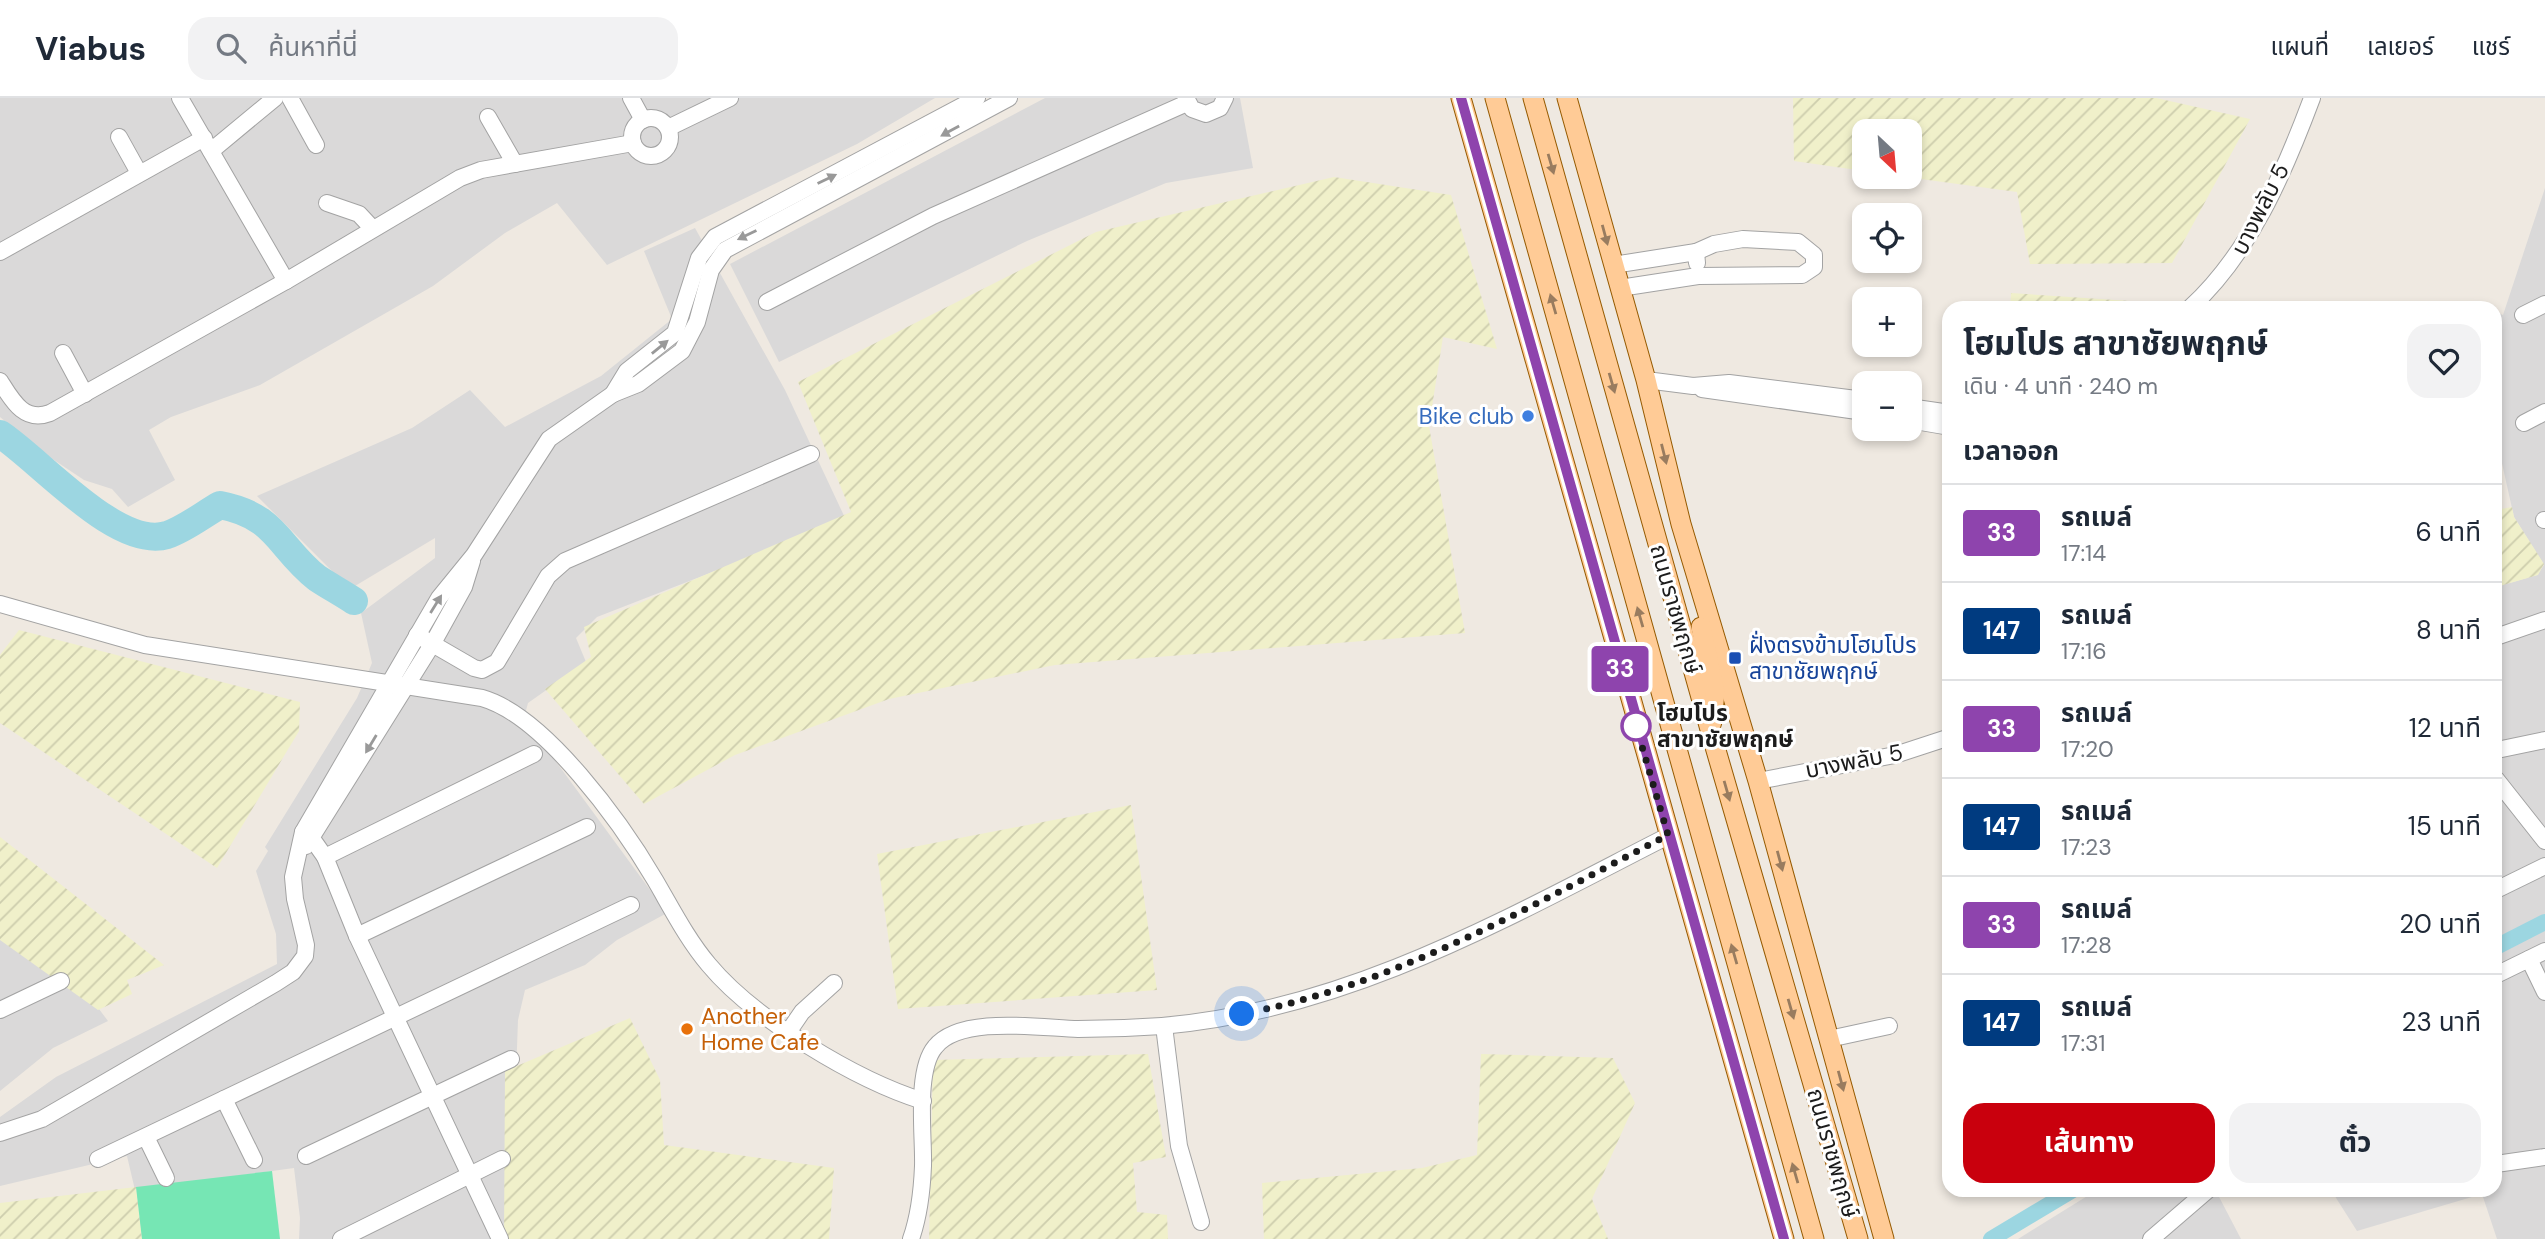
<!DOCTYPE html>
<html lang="th">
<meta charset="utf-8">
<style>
body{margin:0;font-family:"DM Sans","Noto Sans Thai",sans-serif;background:#f2f2f3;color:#1f2937;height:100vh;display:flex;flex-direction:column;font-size:26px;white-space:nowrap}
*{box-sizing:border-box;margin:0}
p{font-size:23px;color:#747a83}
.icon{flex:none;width:38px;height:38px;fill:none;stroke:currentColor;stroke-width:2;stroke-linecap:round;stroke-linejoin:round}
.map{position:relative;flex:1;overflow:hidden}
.side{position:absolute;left:1942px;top:203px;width:560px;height:896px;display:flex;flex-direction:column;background:#fff;border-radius:21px;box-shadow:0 4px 10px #0003}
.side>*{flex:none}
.badge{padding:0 14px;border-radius:5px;font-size:24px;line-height:46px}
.needle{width:46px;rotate:154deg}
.buttons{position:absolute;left:1852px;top:21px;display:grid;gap:14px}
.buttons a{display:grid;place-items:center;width:70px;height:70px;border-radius:14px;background:#fff;box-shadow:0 4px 10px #0003;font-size:35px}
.you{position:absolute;width:35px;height:35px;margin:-18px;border:5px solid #fff;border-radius:50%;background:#1a73e8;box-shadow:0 0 0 10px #1a73e833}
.map>.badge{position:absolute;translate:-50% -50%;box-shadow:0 0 0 4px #fff}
h2{padding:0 21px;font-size:26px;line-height:63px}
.round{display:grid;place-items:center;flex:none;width:74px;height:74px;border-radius:21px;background:#f2f2f3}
.overview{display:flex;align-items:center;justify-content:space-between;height:119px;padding:0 21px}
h1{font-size:33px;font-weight:700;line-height:52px}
.cta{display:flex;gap:14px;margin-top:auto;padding:14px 21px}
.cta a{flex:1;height:80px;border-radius:21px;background:#c9000d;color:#fff;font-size:28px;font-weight:700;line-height:80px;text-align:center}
.cta a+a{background:#f2f2f3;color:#1f2937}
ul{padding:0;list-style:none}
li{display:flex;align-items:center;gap:21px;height:98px;padding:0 21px;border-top:2px solid #e0e1e3}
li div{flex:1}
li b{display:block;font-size:26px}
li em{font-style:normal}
li .badge{min-width:77px;font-weight:700;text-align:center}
header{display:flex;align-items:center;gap:42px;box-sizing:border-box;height:98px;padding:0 35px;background:#fff;border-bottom:2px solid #e0e1e3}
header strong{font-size:33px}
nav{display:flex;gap:38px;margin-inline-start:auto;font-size:24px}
.search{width:490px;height:63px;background:#f2f2f3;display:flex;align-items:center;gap:18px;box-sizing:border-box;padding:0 24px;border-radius:21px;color:#747a83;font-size:26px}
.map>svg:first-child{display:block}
</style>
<header>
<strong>Viabus</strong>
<div class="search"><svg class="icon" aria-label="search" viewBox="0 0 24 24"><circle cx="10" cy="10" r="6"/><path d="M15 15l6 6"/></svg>ค้นหาที่นี่</div>
<nav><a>แผนที่</a><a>เลเยอร์</a><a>แชร์</a></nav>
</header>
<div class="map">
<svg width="2545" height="1141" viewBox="0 0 2545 1141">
<defs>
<pattern id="farmland-furrows" width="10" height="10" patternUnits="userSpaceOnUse" patternTransform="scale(1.75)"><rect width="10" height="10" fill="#f0f0ca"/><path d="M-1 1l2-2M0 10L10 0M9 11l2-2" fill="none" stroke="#cdcdad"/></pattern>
</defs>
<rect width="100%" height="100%" fill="#efe9e1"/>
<g fill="#dad9d9">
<polygon points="0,0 935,0 857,46 607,167 557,105 505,135 433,188 260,287 171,319 149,332 175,382 128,409 112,391 84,382 45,356 0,319"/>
<polygon points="1045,0 1240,0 1253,70 1166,85 1027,143 779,264 730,166"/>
<polygon points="2545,90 2545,817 2496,840 2496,489 2537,477 2544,467 2514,419 2501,361 2496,214 2503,217"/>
<polygon points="695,130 785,292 846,422 597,519 576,540 586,564 528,605 524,620 667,815 617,842 585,867 525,892 518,922 510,1141 299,1141 300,1120 294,1070 135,1092 127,1058 0,1088 0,1019 56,979 277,866 276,836 256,773 268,753 265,749 357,600 372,565 361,515 435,460 435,440 350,491 257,398 412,330 470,292 505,329 601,278 672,221 644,153"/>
<polygon points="0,829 71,874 108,923 53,950 0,993"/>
<polygon points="2545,831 2545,1141 2497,1141 2482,1096 2357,1133 2331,1092 2496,1092 2496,856"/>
<polygon points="2097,1092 2221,1092 2217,1095 2241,1141 2018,1141"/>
</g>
<g fill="url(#farmland-furrows)">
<polygon points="1793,0 2156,0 2250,21 2172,165 2030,166 2017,94 1906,79 1909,79 1909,33 1864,33 1864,73 1794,63"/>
<polygon points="1334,79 1451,97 1497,251 1443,239 1429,328 1465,535 1055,567 889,601 735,657 644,706 545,591 591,559 584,529 851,414 798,284 1096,134"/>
<polygon points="2011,195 2130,203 2130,210 2010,210"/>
<polygon points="2512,409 2514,419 2544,466 2538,477 2496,489 2496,412"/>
<polygon points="19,532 300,604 299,633 217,770 0,625 0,557"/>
<polygon points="1131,707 1157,892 898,911 877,756"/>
<polygon points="0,739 164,867 127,882 132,896 98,912 0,842"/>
<polygon points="630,920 660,982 664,1047 834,1070 829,1141 504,1141 505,973"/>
<polygon points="1148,956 1166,1059 1133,1065 1137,1114 1167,1117 1168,1141 929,1141 933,962"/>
<polygon points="1481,956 1613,960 1635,1005 1592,1101 1608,1141 1264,1141 1262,1085 1422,1070 1477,1057"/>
<polygon points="136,1089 142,1141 0,1141 0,1105"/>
</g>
<polygon fill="#76e6b4" points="272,1073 280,1141 142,1141 136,1089"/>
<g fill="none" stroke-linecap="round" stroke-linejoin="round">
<g stroke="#9cd6e1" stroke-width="16">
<polyline points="2496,849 2545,824"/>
<polyline points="1991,1141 2073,1092"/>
</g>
<path stroke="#9cd6e1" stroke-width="28" d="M0,336C41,363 117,452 167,437C185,431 204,416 220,407C277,418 278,449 317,480C329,488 342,495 354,503"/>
<g stroke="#a3a3a3" stroke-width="18">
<g id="minor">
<polyline points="180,0 286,183"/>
<polyline points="290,0 316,47"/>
<polyline points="631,0 643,22"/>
<polyline points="1186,0 1192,11 1206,16 1220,10 1225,0"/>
<polyline points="488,19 515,66"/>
<circle cx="651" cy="39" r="19"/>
<polyline points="668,30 730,0"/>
<polyline points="119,39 139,75"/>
<polyline points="211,53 275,0"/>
<polyline points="327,105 359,116 373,131"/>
<polyline points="0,154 204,40"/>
<polyline points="1613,167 1696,154 1697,165"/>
<polyline points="1620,190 1698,178 1802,177 1814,169 1814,157 1798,144 1743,141 1714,146 1696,154"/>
<polyline points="767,204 933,118 1187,5"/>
<path d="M2190,210C2250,155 2284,75 2312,0"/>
<polyline points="2523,217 2545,206"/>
<polyline points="63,255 85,296"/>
<polyline points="1646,282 1693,288 1729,285 1864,302"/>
<path d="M0,283C12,302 24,325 50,315L286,183L460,80L481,72L633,45"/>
<polyline points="1702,291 1864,314"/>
<polyline points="613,296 627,273 675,235 699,160 715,139 977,0"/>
<polyline points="1909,309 1950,315"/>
<polyline points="1909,322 1950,329"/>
<polyline points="2524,325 2545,314"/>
<polyline points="2544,422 2545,422"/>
<path d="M0,506L145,547L482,600C545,618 622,726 655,782C672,811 687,841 709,867C754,921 856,982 923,1003"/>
<polyline points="417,537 474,570 482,572 497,564 548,478 565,463 811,356"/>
<polyline points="2496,539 2545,522"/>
<polyline points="2497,652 2545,642"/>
<polyline points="2496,681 2545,743"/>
<polyline points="1758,683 1895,657 1950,639"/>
<polyline points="303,734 313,742 325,759 357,838 500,1141"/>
<polyline points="306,748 433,545 464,489 472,463"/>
<polyline points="325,759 534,656"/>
<polyline points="2496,792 2545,768"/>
<polyline points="357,838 587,729"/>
<polyline points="2529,861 2545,894"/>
<polyline points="2496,877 2545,853"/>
<polyline points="0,912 61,883"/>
<polyline points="1164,928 1179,1048 1201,1124"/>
<polyline points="789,933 802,914 834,885"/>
<polyline points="1829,941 1889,928"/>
<polyline points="224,1001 254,1062"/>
<polyline points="0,1035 42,1021 276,885 293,874 305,858 306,847 295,801 293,779 303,734 439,500 474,457 549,341 613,296 638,286 682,253 697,224 711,172 725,152 1009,0"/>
<polyline points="146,1039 166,1080"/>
<polyline points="306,1058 511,961"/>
<polyline points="98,1061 631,807"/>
<polyline points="2496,1066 2545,1059"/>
<polyline points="341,1141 502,1061"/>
<path d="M911,1141C919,1118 922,1093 923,1068C924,1038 915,973 935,949C960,917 1041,930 1078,931C1106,931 1134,930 1162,928C1348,912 1505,821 1668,738"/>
<polyline points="2151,1141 2208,1092"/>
</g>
</g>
<g stroke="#955a00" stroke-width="21">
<g id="major">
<polyline points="1461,0 1784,1141"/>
<polyline points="1495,0 1814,1141"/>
<polyline points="1533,0 1711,635 1858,1141"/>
<polyline points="1567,0 1646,282 1681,426 1758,683 1884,1141"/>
<polyline points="1701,529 1715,594 1712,624"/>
</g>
</g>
<use href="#minor" stroke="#fff" stroke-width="16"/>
<use href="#major" stroke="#ffcb96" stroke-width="19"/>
</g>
<defs><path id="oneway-solid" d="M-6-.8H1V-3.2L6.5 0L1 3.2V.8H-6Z" transform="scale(1.75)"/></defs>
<g fill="#999">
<use href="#oneway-solid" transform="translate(950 33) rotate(151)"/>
<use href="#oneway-solid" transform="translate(827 81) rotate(-26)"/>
<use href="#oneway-solid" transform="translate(747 137) rotate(154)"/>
<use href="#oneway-solid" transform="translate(660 249) rotate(-39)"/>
<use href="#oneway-solid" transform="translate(436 506) rotate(-58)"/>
<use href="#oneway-solid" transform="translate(371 646) rotate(121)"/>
</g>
<g fill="#997c5f">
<use href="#oneway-solid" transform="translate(1551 66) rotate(74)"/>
<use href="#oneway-solid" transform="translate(1605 137) rotate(75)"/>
<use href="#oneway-solid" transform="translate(1553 206) rotate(-106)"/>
<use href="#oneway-solid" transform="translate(1612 285) rotate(74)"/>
<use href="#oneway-solid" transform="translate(1664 356) rotate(76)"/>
<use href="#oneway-solid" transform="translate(1640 519) rotate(-106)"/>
<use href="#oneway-solid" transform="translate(1727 693) rotate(74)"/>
<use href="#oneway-solid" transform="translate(1780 763) rotate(75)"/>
<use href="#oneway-solid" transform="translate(1734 856) rotate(-106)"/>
<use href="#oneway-solid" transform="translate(1791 911) rotate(74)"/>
<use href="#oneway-solid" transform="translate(1841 983) rotate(75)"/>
<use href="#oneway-solid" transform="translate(1795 1075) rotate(-106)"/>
</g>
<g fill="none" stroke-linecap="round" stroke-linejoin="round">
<g stroke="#fff" stroke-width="16">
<polyline id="line" points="1461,0 1784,1141"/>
</g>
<use href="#line" stroke="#8e44ad" stroke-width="10"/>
<path stroke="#1c1c1c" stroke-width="7" stroke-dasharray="0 12.6" d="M1242,916C1395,887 1531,808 1668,737L1636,628"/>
</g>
<circle fill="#3f7fe0" stroke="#fff" stroke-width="2.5" cx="1528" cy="318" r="7"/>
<rect fill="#1a4fb4" stroke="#fff" stroke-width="2.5" x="1728" y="553" width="14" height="14" rx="3.5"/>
<circle fill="#fff" stroke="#8e44ad" stroke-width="3.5" cx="1636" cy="628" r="14"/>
<circle fill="#e8710a" stroke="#fff" stroke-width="2.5" cx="687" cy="931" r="7"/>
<g text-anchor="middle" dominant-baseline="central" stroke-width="6" stroke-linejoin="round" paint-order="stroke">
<g font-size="23" fill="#1c1c1c" stroke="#fff">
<text transform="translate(2260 111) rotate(-63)">บางพลับ 5</text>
<text transform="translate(1676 511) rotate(74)">ถนนราชพฤกษ์</text>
<text transform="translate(1854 663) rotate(-11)">บางพลับ 5</text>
<text transform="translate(1833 1055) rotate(74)">ถนนราชพฤกษ์</text>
</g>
<g font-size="23" fill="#366cbe" stroke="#fff" text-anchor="end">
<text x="1514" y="318">Bike club</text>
</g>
<g font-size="23" fill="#164399" stroke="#fff" text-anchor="start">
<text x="1749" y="547">ฝั่งตรงข้ามโฮมโปร<tspan x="1749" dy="26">สาขาชัยพฤกษ์</tspan></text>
</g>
<g font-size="23" font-weight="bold" fill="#1c1c1c" stroke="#fff" text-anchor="start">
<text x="1657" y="615">โฮมโปร<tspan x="1657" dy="26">สาขาชัยพฤกษ์</tspan></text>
</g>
<g font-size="23" fill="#c56008" stroke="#fff" text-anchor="start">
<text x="701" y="918">Another<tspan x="701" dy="26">Home Cafe</tspan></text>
</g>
</g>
</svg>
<div class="buttons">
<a><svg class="needle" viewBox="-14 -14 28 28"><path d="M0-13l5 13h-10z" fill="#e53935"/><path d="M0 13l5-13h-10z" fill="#747a83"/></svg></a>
<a><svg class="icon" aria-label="locate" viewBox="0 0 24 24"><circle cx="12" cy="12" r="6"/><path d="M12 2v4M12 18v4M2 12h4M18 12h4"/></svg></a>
<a>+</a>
<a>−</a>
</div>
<div class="you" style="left:1242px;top:916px"></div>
<b class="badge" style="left:1620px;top:571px;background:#8e44ad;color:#fff">33</b>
<section class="side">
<div class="overview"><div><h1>โฮมโปร สาขาชัยพฤกษ์</h1><p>เดิน · 4 นาที · 240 m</p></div><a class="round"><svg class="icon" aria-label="heart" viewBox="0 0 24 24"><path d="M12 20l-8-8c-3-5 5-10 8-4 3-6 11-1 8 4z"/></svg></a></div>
<h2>เวลาออก</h2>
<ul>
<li><span class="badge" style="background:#8e44ad;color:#fff">33</span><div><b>รถเมล์</b><p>17:14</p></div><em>6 นาที</em></li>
<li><span class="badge" style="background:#003b80;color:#fff">147</span><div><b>รถเมล์</b><p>17:16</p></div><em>8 นาที</em></li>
<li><span class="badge" style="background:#8e44ad;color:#fff">33</span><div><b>รถเมล์</b><p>17:20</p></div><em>12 นาที</em></li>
<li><span class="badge" style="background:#003b80;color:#fff">147</span><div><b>รถเมล์</b><p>17:23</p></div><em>15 นาที</em></li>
<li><span class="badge" style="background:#8e44ad;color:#fff">33</span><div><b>รถเมล์</b><p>17:28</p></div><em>20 นาที</em></li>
<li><span class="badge" style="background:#003b80;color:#fff">147</span><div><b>รถเมล์</b><p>17:31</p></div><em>23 นาที</em></li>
</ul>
<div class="cta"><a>เส้นทาง</a><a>ตั๋ว</a></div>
</section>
</div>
